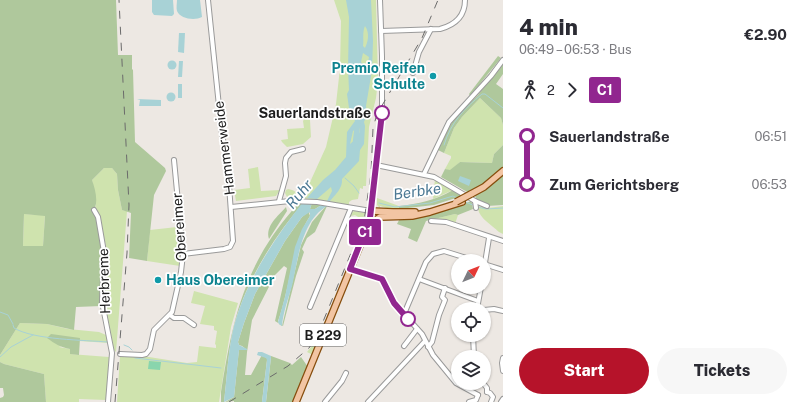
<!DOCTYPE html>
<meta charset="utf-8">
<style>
body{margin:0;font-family:"Public Sans",sans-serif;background:#f7f7f7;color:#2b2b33;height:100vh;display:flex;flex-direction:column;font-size:15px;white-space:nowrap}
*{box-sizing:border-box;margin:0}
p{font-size:13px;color:#7c7c81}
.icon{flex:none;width:22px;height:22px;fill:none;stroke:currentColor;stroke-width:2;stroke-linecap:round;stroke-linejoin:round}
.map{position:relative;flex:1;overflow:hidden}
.drawer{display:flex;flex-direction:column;background:#fff;width:300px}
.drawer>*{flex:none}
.badge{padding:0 8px;border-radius:3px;font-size:14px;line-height:26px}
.needle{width:26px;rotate:47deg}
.controls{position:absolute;left:451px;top:254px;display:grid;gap:8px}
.controls a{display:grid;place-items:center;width:40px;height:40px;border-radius:50%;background:#fff;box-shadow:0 1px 3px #0004;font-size:20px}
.map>.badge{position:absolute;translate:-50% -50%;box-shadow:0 0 0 2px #fff}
.legs{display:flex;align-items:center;gap:6px;height:44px;padding:0 16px;font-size:13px}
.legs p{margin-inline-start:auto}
.head{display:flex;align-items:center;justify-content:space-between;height:68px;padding:0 16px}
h1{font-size:22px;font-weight:800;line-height:30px}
.cta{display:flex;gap:8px;margin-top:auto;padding:8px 16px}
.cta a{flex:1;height:46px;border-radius:24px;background:#b6132a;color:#fff;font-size:16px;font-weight:800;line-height:46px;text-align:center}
.cta a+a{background:#f7f7f7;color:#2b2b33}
ul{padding:0 16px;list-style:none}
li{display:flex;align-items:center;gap:14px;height:48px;font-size:15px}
li i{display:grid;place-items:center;width:6px;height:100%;margin:0 5px;background:currentColor}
li i::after{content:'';width:10px;height:10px;margin:-5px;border:3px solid;border-radius:50%;background:#fff}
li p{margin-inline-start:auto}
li:first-child i{background:linear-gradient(#0000 50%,currentColor 0)}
li:last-child i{background:linear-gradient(currentColor 50%,#0000 0)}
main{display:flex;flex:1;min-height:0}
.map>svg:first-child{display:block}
</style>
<main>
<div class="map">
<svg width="503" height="402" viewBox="0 0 503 402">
<rect width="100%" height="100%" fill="#ede8e3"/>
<g fill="#cfe3ae">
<polygon points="334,0 376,0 378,80 376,98 369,127 366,186 363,186 363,189 360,188 358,199 352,200 349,202 349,205 320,200 300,198 300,194 311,180 326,147 336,104 340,68 341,21"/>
<polygon points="480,98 501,118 503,125 503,145 494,154 492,163 460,162 450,171 445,169 451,158 451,156 444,153 454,128 462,117"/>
<polygon points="305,118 308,118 310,120 311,137 303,144 287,147 282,142 281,140 288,139 287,129 304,128 303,121"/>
<polygon points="258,167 261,191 280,190 276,196 236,201 234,190 250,188 248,169"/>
<polygon points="104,168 112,168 117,174 118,190 122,210 127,211 116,352 112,348 112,339 110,335 107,323 104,299 106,255 106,246 99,215 95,208 96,205 92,180"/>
<polygon points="435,179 453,190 433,199"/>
<path d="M288,189C294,190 298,192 298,198L287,197L285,193L286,190Z"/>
<polygon points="377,198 399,206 399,209 389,209 380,206 380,208 377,205"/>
<path d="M478,206L488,208L503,206V234L499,232C492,225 477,217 478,206Z"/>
<polygon points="354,211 365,213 363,220 355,215 351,216 344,230 351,213"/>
<polygon points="24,214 45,215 43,247 23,246"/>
<polygon points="455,214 458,215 455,224 434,219"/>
<polygon points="177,227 181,259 180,266 147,261 150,230"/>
<polygon points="194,291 238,303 231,327 219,402 117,402 120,356 149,357 187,363 197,362 199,346 216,348 216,345 215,344 217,331 214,330 214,326 200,324 205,306 191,303"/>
<polygon points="326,319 327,319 313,355 307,352 316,341"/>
<polygon points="20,323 47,324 68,329 99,332 106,335 109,343 79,341 80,339 59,347 70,349 70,354 109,357 106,400 79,399 79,402 46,402 44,374 4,364 0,362 0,355"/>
</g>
<g fill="#afc89c" fill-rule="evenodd">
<path d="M0,0H116L118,55H132V69L133,70L135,142L165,168L166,171L154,195L147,261L129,258L131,213L122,210L118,190L117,174L112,168H104L92,180C95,189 98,199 95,208L103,257L101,306L76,307L74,330L47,324L20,323L0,355ZM24,214L45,216L43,246H23Z"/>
<polygon points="498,56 501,58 470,96 469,94"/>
<polygon points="503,62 503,74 496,84 503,89 503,125 501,118 480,98 462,117 454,128 444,153 438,150 447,131 455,117 478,95"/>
<polygon points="503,145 503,205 487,206 475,199 476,197 441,177 445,169 450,170 460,162 492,163 494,154"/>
<path d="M453,190L462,196L434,205L399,209V206C418,204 436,200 453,190Z"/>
<path d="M471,201L472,203L473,209L458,215L455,214L426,221L417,242L408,238L411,229L397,224L400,218C425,217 448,211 471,201Z"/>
<path d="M303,202L327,206L315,232L307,238L302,249L304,252L296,276L283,326L275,321L287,268L284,266L275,275L252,320L247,352L245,375H251L263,353L290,363L292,365L301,357L308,367L293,402H266L271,357V356L263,353L262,356L267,358V360L262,402H234V401L225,402L234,397L239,349L247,350L242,346L239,345L238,342L244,323L255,294L285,241L302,217L312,209H310L312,203L304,202C273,238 246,281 234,326C228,350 227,378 224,402H221V392C233,317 245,261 299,203ZM323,204L326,206L312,222L301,245L282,326L279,324L278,321C281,313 283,305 285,297C293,267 293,243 310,216L309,213L313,209H315Z"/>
<path d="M286,207L287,211L269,239C265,226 278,216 286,207Z"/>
<path d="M51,334L80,338L79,355L70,354V349C60,347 55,344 47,338Z"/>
<polygon points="0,362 4,364 44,374 46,402 0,402 0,398 3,397 4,395 3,388 0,388"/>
</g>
<polygon fill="#89d5ad" points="149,361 161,362 160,370 148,369"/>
<g fill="#a8d2d6" fill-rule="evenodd">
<polygon points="152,0 173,0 174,14 172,16 154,15 152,12"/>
<path d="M177,0H200L202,17C195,21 180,19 177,11C176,8 177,3 177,0Z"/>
<path d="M346,0H371L373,41L372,70L366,106L367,115L364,122L365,126L364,144L360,150L359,161L342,179C343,188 335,195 330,201H327L332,191L331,187L317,199L307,198L323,180L335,170L346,157L347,132L355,121L349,108L347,94L349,90L348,69L349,17ZM365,26C370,33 368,42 365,48L363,46C364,39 362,33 365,26ZM363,53L369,57L367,67L364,66L361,62ZM360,126C360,135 358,138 350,144L353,131Z"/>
<polygon points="179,33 185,33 184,53 178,52"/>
<circle cx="172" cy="65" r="4.5"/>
<polygon points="179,61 183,61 182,77 178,77"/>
<rect x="178" y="84" width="4" height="14"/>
<circle cx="171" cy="97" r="4.5"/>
<polygon points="137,99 161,100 161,106 139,106 140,100"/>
<polygon points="460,176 471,180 469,186 458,181"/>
<path d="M303,202L312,203L310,209H315L323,204L327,206C301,221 298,260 292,286C288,299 283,313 282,326L279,324L278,322L285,297L295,247L302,229L310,216V212L302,217L285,241L255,294L244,323L238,342L239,345L247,349V350H239L234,397L224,402C227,378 228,350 234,326C246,281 274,239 303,202Z"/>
<polygon points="258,352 262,352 271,356 271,357 266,402 262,402 267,360 266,358 257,355"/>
</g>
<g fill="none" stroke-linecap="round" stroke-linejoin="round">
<g stroke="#a8d2d6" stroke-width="1">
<path d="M444,145C451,122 464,109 482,94H485L503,108"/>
<polyline points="345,178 354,186 359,193"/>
<polyline points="465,202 473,205"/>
<polyline points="379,203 395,207 430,203 453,196 459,199"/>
<polyline points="478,207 486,209 503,208"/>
<polyline points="0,312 8,315 13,324"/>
<path d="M13,325L14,328C34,340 84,340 108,342"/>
<polyline points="124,345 129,347 132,350"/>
<polyline points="0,357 11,347 33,335"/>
<polyline points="135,358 221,368"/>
</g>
<polyline stroke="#a8d2d6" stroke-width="5.5" points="355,146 358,121"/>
<g stroke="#9a9a9a" stroke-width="6">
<g id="minor">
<path d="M381,31L440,29C455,25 465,16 465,0"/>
<polyline points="413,73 419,52 431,29"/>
<polyline points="376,165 434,177 475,201 487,206"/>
<polyline points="424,174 449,122 491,76 503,60"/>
<polyline points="279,201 286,176 285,163 286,158 291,152 303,149"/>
<polyline points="475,201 476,208"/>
<polyline points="231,207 290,201 317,202 371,211 382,113 382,56 380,0"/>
<polyline points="94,210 98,217 104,252 102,302 112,353 108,402"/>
<polyline points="431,221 446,222 503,241"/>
<polyline points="183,254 224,249 230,247 233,241 227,157 222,135 208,0"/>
<polyline points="484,264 503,270"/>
<polyline points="350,269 382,279 394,303 422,334 433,355 456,383 478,395"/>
<polyline points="484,269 489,238"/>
<polyline points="419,279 478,301"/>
<polyline points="310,307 351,208"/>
<polyline points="477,309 481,287"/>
<polyline points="484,310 494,309 503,311"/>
<polyline points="404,314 426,262 433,254 444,251 476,261"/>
<polyline points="170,315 174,318 184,318 194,325"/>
<polyline points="473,335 474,357"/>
<polyline points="404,346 417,329"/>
<polyline points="428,347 432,342 439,315 445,300 442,297 445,288"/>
<polyline points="120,354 142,355 146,354 150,349 154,330 172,312 181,272 183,254 174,160"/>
<polyline points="503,358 502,363 503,371"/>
<polyline points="483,383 487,388 487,392"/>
<polyline points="487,392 490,393 493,397 491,402"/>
<polyline points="325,402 342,381 346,373"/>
<polyline points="368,402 425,341"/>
<polyline points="469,402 476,400 478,395"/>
<polyline points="501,402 503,399"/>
</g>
</g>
<g stroke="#874e0e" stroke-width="8">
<g id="major">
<polyline points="471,194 484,187 503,171"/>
<polyline points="371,211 393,212 415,212"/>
<polyline points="368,226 374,221 380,217 412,216 430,212 462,202"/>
<polyline points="296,402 368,226 371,211"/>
</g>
</g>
<use href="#minor" stroke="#fff" stroke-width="4"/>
<use href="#major" stroke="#f2c5a3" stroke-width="5.5"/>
<g stroke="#6b6b6b" stroke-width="1" stroke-dasharray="8 8" stroke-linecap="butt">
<polyline points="115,402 127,253 129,205 119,0"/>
<polyline points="229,402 288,366 309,348 318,334 364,221 371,174 373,128 377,114 422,38 438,0"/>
</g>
<g stroke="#874e0e" stroke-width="8" stroke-linecap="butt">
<polyline id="major-bridge" points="456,202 471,194"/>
</g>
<use href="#major-bridge" stroke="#f2c5a3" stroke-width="5.5"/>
</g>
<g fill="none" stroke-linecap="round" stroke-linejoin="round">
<g stroke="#fff" stroke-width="9">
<polyline id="line-1" points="382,113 370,218 350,269 382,279 394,303 408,319"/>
</g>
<use href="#line-1" stroke="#91268f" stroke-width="6"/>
</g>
<g fill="#0f9aa8" stroke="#fff" stroke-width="1.5">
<circle cx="433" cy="76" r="4"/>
<circle cx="158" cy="280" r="4"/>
</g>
<g fill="#fff" stroke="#91268f" stroke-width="2">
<circle cx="382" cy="113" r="7"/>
<circle cx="408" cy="319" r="7"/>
</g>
<g text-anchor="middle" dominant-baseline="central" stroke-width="3.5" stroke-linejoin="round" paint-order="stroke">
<rect fill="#fff" stroke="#616161" stroke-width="1" x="300" y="324" width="46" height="22" rx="3"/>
<g font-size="13" font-weight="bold" fill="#1d1d1d">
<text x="323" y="335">B 229</text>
</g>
<g font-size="14" font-weight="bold" fill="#0d838f" stroke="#fff" text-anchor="end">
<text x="425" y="68">Premio Reifen<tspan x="425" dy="16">Schulte</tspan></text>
<text x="166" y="280" text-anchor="start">Haus Obereimer</text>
</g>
<g font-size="14" font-weight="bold" fill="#1d1d1d" stroke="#fff" text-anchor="end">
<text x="371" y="113">Sauerlandstraße</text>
</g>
<g font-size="14" fill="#1d1d1d" stroke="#fff">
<text transform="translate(224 148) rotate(-97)">Hammerweide</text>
<text transform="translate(179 227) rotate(-94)">Obereimer</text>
<text transform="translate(104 281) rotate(-92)">Herbreme</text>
</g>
<g font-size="15" font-style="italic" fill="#4c7994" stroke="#fff">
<text transform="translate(417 191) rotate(-8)">Berbke</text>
<text transform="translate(299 194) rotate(-50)">Ruhr</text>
</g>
</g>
</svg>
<div class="controls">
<a><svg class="needle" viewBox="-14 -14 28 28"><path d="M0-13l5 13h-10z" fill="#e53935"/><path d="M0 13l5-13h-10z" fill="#7c7c81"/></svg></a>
<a><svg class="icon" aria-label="locate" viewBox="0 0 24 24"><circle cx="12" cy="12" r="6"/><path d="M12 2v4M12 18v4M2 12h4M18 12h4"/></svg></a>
<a><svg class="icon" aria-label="layers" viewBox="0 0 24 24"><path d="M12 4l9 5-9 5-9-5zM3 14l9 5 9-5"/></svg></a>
</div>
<b class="badge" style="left:365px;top:232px;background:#91268f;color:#fff">C1</b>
</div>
<section class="drawer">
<div class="head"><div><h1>4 min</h1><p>06:49 – 06:53 · Bus</p></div><b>€2.90</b></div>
<div class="legs"><svg class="icon" aria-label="walk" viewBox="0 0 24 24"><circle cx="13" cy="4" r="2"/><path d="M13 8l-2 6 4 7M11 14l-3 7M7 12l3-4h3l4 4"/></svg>2<svg class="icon" aria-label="forward" viewBox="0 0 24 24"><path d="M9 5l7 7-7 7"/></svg><b class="badge" style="background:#91268f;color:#fff">C1</b></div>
<ul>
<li><i style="color:#91268f"></i><b>Sauerlandstraße</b><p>06:51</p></li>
<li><i style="color:#91268f"></i><b>Zum Gerichtsberg</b><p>06:53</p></li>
</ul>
<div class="cta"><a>Start</a><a>Tickets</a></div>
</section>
</main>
